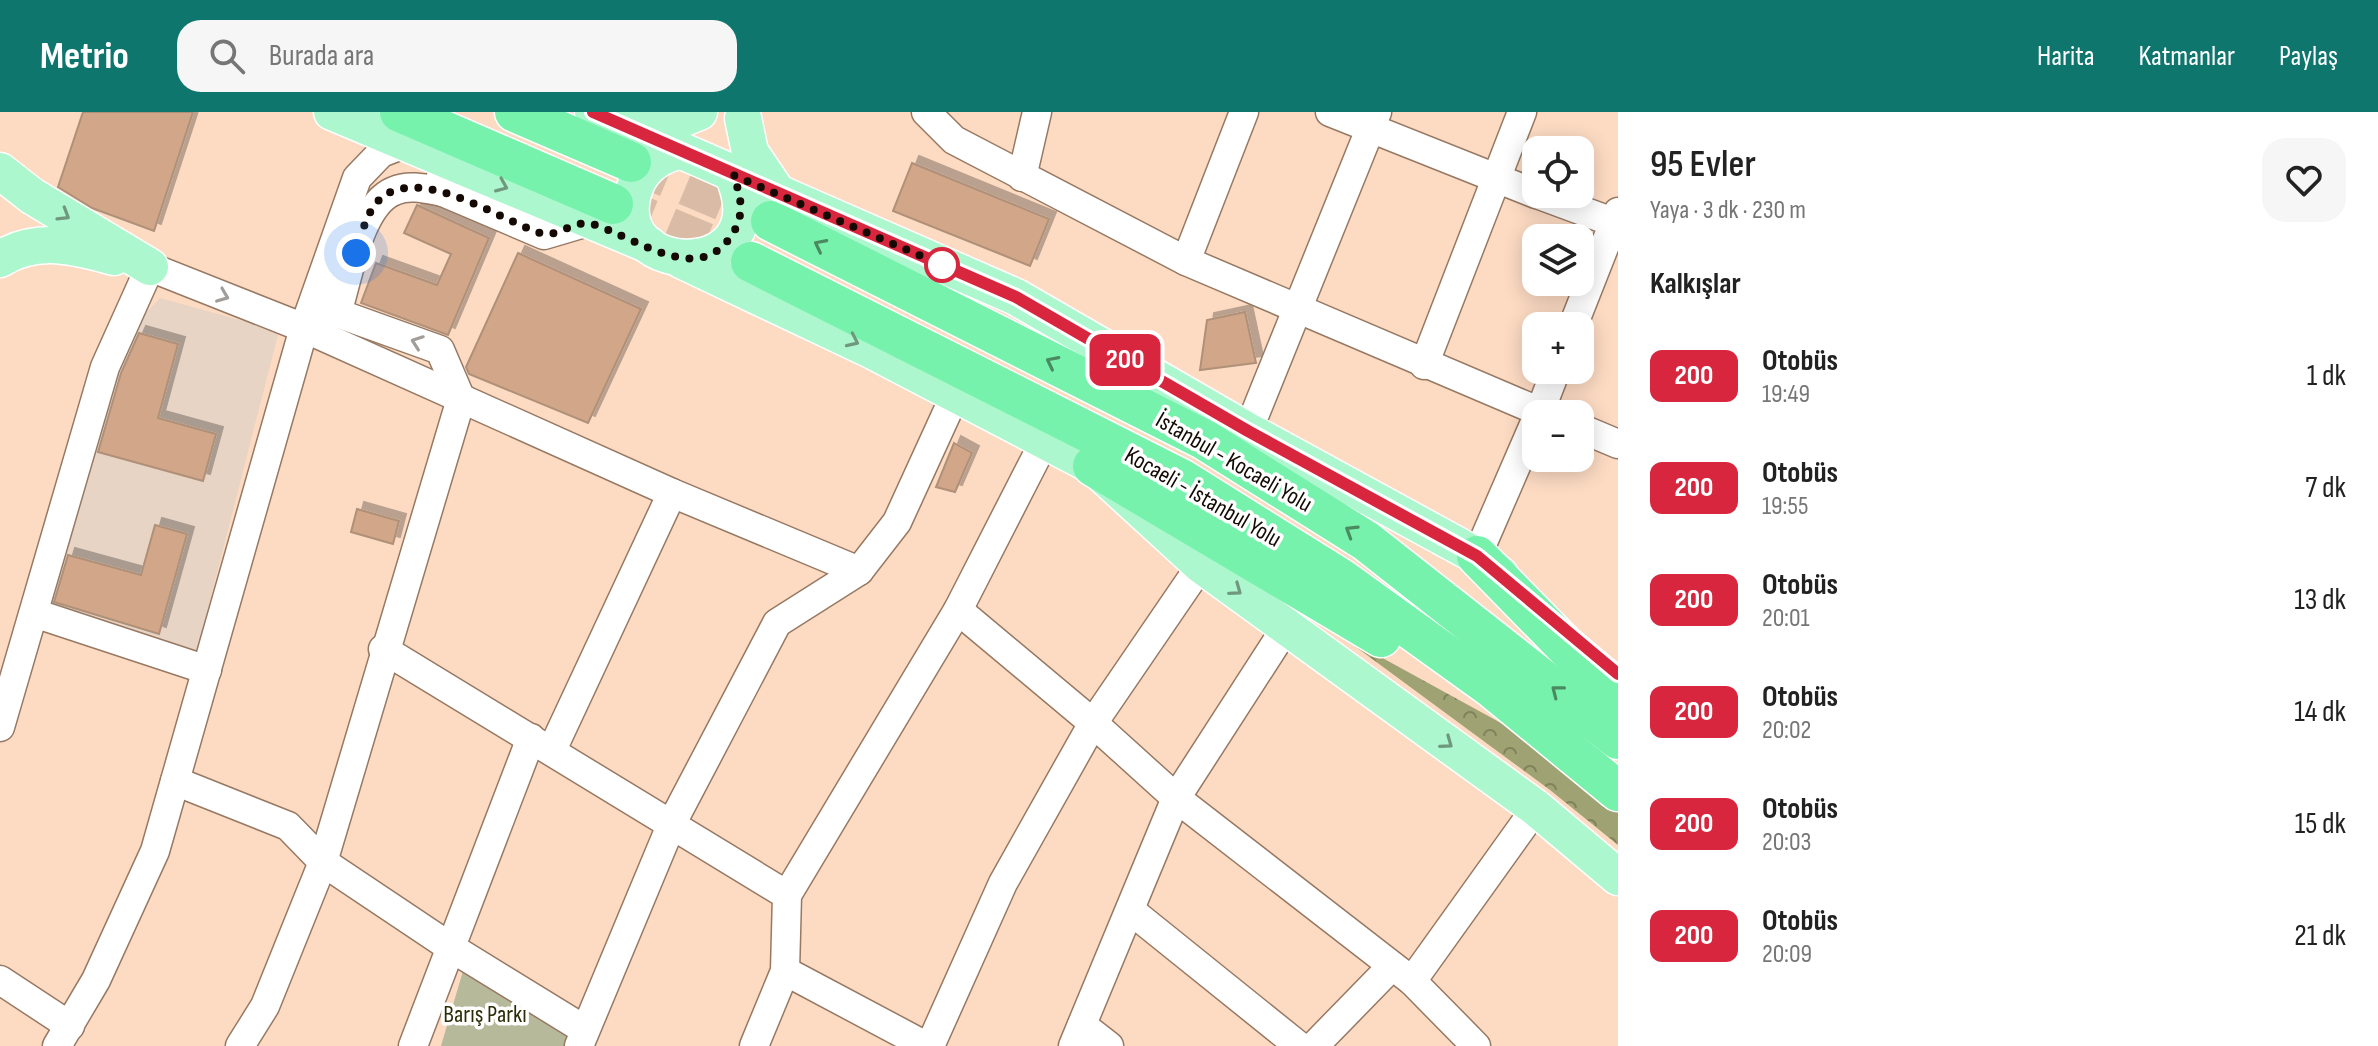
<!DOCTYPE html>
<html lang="tr">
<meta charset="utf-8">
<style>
body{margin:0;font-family:"Sofia Sans Condensed",sans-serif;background:#f6f6f6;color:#222;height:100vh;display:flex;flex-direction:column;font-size:30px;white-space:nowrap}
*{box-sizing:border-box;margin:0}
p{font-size:26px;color:#767676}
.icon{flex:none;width:44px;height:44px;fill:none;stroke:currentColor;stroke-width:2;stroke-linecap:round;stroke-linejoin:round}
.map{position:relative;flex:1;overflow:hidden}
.side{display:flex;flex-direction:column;background:#fff;width:760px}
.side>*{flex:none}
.badge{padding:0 16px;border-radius:12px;font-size:28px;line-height:52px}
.fabs{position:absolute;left:1522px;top:24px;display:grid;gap:16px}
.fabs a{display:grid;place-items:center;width:72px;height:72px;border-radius:16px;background:#fff;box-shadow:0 4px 20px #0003;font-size:40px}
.you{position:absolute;width:40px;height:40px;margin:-20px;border:6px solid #fff;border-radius:50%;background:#1a73e8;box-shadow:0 0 0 12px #1a73e833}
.map>.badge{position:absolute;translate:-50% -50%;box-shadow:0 0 0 4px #fff}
h2{padding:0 32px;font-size:30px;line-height:72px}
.round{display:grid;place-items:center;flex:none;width:84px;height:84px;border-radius:24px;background:#f6f6f6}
.head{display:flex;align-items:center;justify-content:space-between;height:136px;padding:0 32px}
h1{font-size:38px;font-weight:600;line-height:60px}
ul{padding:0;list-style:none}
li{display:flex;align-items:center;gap:24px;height:112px;padding:0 32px}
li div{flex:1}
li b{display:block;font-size:30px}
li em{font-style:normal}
li .badge{min-width:88px;font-weight:700;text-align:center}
header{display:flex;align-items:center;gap:48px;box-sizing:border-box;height:112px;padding:0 40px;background:#0f766e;color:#fff}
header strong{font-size:38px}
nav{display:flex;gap:44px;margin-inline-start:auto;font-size:28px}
.search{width:560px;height:72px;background:#f6f6f6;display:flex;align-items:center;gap:20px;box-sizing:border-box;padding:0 28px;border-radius:24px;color:#767676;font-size:30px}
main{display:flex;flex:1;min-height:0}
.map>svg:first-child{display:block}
</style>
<header>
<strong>Metrio</strong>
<div class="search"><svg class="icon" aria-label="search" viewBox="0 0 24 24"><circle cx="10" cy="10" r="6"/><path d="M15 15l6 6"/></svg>Burada ara</div>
<nav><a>Harita</a><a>Katmanlar</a><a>Paylaş</a></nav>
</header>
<main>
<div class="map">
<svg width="1618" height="934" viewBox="0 0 1618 934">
<defs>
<pattern id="forest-crowns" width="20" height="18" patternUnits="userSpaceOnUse" patternTransform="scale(2)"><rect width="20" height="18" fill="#9fa272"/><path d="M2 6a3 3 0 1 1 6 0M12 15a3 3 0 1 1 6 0" fill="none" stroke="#80825b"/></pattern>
<filter id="shadow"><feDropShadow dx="7" dy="-7" stdDeviation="0" flood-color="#0004"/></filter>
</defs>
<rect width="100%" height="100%" fill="#fddbc3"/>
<polygon fill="#e8d4c5" points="160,186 279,219 197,539 48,497 129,219"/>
<polygon fill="#b6b99a" points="465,852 582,926 579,934 441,934"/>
<polygon fill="url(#forest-crowns)" points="1337,521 1561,644 1618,693 1618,733 1550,678"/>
<g fill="#d2a688" stroke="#af9079" stroke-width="2" filter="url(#shadow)">
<polygon points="83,0 193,0 154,119 92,96 58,75"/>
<polygon points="912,51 1049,107 1030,154 893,99"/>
<polygon points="417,93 489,126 448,223 361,191 376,151 437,173 451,142 404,121"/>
<polygon points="518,141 641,197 588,311 469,262 466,255"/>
<polygon points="1245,200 1256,251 1200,258 1207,208"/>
<polygon points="139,221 178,232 158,306 216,322 203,369 98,340 121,261"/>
<polygon points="954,331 972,341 955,380 936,375"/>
<polygon points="357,397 399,409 393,432 351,420"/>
<polygon points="155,413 187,422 159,522 54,490 68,443 141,463"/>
</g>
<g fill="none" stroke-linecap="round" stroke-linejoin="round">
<g stroke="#dabca6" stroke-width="40" stroke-dasharray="40 20" stroke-linecap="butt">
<polyline points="631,50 771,109"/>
<polyline points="613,92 742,146"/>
</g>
<g stroke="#977963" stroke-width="31">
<g id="minor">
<polyline points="926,0 954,28 1186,149 1545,302"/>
<polyline points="1330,0 1536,82"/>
<polyline points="441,64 443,80 544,123 588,110"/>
<polyline points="1022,65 1037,0"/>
<polyline points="1537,82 1618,112"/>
<polyline points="1186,149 1244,0"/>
<path d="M337,201C348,167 359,93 394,79C409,72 427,77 443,80"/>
<polyline points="1573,214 1618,100"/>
<polyline points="304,216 672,381 859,459 897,410 956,281"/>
<polyline points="1424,253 1522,0"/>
<polyline points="1539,302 1556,258"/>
<polyline points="1580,316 1618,332"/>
<polyline points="1248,319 1377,0"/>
<polyline points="1477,444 1536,308"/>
<polyline points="958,498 1093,611 1176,686 1412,869 1476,934"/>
<polyline points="34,501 207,558"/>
<polyline points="383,537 787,783"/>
<polyline points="0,615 105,255 150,155 304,216 357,66 381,41 404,32"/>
<polyline points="552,638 672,381"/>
<polyline points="175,669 288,714 323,750 450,835 585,918"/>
<polyline points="1130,798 1299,934"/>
<polyline points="785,859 926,934"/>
<polyline points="0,868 70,914"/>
<polyline points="1412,869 1536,696"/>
<polyline points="1082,913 1109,934"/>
<polyline points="57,934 96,868 155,739 304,216 337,201 440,238 461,287 323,750 265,894 240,934"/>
<polyline points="413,934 531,626"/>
<polyline points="579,934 672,711 777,511 859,459"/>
<polyline points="754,934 785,859 787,783 958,498 1044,330"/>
<polyline points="930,934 1003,771 1093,611 1201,453"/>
<polyline points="1073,934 1176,686 1287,514"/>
<polyline points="1314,934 1392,854"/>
</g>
</g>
<g stroke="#fff" stroke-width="39">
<g id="major">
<polyline points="332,0 649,133"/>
<polyline points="593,0 1016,185 1248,319 1477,444 1500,463"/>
<polyline points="743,6 750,40 779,83"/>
<polyline points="631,17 664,14 699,0"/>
<path d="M675,40C654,46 639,59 633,81C609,170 780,170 733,63"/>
<polyline points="0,59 32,84 150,155"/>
<path d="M0,147C37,124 75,134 114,145"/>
<polyline points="681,148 873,239 1093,354 1201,453 1536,696 1618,765"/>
</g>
</g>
<g stroke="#fff" stroke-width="43">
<g id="highway">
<polyline points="400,0 613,92"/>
<polyline points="515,0 631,50"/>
<polyline points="771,109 1205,328 1366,429 1618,627"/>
<polyline points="751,150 1181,367 1341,467 1491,575 1618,679"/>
<polyline points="1093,354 1381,525"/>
<polyline points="1477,444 1618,588"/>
</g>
</g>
<use href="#minor" stroke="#fff" stroke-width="28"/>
<use href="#major" stroke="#adf7ce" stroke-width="36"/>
<use href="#highway" stroke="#77f2ad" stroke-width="40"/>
</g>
<defs><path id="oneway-chevron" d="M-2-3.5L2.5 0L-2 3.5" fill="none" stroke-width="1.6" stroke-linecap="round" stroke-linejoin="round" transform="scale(2)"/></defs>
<g stroke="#70987d">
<use href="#oneway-chevron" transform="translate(502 74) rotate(23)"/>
<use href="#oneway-chevron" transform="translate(64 103) rotate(31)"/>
<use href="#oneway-chevron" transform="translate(853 229) rotate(25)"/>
<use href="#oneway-chevron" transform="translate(1236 478) rotate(36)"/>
<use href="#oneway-chevron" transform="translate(1447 631) rotate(36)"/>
</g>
<g stroke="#4b8a60">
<use href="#oneway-chevron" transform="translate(820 133) rotate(-153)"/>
<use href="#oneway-chevron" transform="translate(1052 250) rotate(-153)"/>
<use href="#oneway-chevron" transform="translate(1351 419) rotate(-148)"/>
<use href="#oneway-chevron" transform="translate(1557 579) rotate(-142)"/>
</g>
<g stroke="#a19d9a">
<use href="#oneway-chevron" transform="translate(223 184) rotate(22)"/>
<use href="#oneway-chevron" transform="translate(417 230) rotate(-160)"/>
</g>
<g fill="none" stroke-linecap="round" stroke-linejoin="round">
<g stroke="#fff" stroke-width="18">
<polyline id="line" points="593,0 1016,185 1248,319 1477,444 1618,562"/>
</g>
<use href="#line" stroke="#d7263d" stroke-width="12"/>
<path stroke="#150a03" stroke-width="8" stroke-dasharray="0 14.4" d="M356,141C363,117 369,86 396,78C438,65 500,107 540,121C556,127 575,107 592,112C636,125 700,177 733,121C745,102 741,83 733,63L942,153"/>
</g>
<circle fill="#fff" stroke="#d7263d" stroke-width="4" cx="942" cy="153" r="16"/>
<g text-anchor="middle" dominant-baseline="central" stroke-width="7" stroke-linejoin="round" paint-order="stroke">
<g font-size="24" fill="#150a03" stroke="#fff">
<text transform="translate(1234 350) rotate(30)">İstanbul - Kocaeli Yolu</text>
<text transform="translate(1203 385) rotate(30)">Kocaeli - İstanbul Yolu</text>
</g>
<g font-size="24" fill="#2a2c04" stroke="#fff">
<text x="485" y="902">Barış Parkı</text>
</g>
</g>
</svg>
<div class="fabs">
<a><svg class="icon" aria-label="locate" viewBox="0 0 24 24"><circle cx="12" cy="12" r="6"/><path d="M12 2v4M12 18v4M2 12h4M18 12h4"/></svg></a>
<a><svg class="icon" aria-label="layers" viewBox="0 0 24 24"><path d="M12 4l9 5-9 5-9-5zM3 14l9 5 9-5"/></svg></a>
<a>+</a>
<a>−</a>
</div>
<div class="you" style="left:356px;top:141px"></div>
<b class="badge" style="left:1125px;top:248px;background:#d7263d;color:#fff">200</b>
</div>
<section class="side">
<div class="head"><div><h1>95 Evler</h1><p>Yaya · 3 dk · 230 m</p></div><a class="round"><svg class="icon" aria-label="heart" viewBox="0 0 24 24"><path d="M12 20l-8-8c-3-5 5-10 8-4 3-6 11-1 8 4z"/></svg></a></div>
<h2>Kalkışlar</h2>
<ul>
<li><span class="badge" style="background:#d7263d;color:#fff">200</span><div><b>Otobüs</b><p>19:49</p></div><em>1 dk</em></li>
<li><span class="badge" style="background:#d7263d;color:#fff">200</span><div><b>Otobüs</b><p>19:55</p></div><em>7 dk</em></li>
<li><span class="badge" style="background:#d7263d;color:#fff">200</span><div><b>Otobüs</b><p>20:01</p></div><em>13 dk</em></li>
<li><span class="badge" style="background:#d7263d;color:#fff">200</span><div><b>Otobüs</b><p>20:02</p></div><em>14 dk</em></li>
<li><span class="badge" style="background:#d7263d;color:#fff">200</span><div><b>Otobüs</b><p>20:03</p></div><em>15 dk</em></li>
<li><span class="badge" style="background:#d7263d;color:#fff">200</span><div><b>Otobüs</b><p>20:09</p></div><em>21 dk</em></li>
</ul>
</section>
</main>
